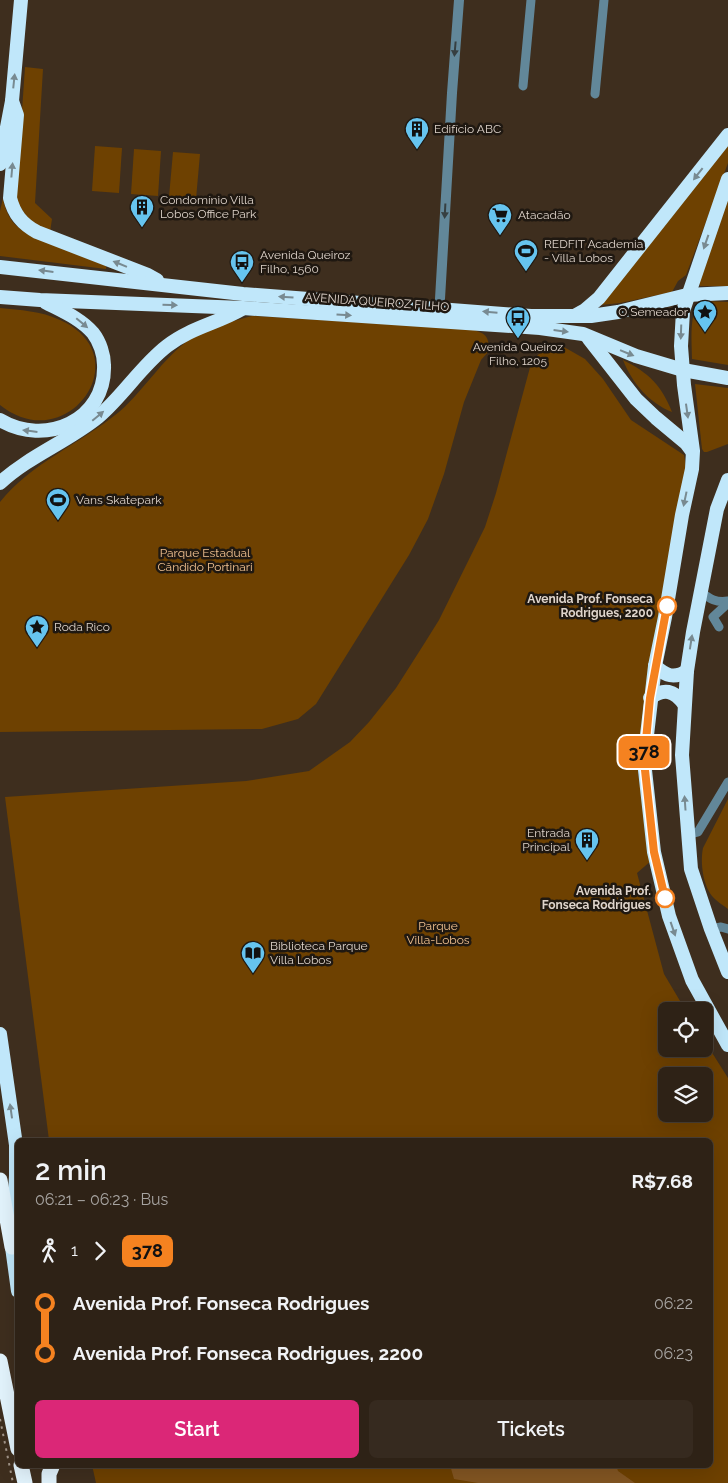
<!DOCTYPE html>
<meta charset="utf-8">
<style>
body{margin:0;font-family:Raleway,sans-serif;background:#362a1f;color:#f1f3f6;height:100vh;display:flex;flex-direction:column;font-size:19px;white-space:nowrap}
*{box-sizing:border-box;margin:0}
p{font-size:16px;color:#a7a4a1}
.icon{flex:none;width:28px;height:28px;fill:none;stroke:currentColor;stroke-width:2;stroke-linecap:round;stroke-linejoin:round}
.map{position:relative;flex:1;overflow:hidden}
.side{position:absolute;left:15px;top:1138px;width:698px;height:330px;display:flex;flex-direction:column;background:#2e2216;border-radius:8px;box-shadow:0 5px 20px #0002,0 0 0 1px #493f35}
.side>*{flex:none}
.badge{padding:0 10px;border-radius:8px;font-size:18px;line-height:32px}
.tools{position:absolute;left:658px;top:1002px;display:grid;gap:10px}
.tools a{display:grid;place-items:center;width:55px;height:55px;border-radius:8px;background:#2e2216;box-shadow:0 5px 20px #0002,0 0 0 1px #493f35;font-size:25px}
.map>.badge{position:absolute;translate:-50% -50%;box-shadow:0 0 0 2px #fff}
.legs{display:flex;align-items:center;gap:8px;height:55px;padding:0 20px;font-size:16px}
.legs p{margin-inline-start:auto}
.overview{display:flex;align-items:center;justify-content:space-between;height:85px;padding:0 20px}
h1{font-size:28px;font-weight:600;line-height:38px}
.button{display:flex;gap:10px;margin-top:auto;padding:10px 20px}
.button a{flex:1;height:58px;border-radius:8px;background:#db2777;color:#fff;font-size:20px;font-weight:600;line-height:58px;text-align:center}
.button a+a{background:#362a1f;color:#f1f3f6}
ul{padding:0 20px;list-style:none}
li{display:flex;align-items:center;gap:18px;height:50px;font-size:19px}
li i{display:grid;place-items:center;width:8px;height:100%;margin:0 6px;background:currentColor}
li i::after{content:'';width:12px;height:12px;margin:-6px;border:4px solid;border-radius:50%;background:#2e2216}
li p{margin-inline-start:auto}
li:first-child i{background:linear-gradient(#0000 50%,currentColor 0)}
li:last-child i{background:linear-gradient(currentColor 50%,#0000 0)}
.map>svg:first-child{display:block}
</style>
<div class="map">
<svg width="728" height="1483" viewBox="0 0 728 1483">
<rect width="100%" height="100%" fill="#3e2e1e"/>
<g fill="#6e4101" fill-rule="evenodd">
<path d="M25,67L43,69L35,203L52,219L50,232C31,224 25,217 16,199Z"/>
<polygon points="728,144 728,163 686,275 678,281 672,292 620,303 601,305"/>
<polygon points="95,146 122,148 119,193 92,191"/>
<polygon points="134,149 161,151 158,196 131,194"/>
<polygon points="173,152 200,154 196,199 169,197"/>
<path d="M3,198C6,217 15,228 32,236L106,266V269L0,256V211Z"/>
<polygon points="728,198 728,286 700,286 699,283"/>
<path d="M704,301L728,302V365L692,359C692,341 689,319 698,303Z"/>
<path d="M0,308C20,310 41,311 60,320C141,356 67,459 0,405Z"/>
<path d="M252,316L470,329C485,333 489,335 489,351L481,360L464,402L444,474L428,519L409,555L316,704L298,719L262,729L0,732V502C31,463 80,444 119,412C147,388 165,353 198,334C214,325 234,321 252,316Z"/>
<path d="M564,347L585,359L603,379L631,420L684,455L687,472L648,688L638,774L652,860L637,873L664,974L686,1011H666V1049H704V1040L728,1078V1483H96L92,1465H710V1140H49L5,797L246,781L309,771L350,742L369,722L396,688L424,644L439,620L485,527L496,493L532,360L545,349ZM666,1076H704V1114H666Z"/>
<path d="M623,360C649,373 661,385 672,412C649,403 632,383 623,360Z"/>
<polygon points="695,384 728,388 728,444 707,452 704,452 702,449"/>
<path d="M728,799V909C723,905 716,901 712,896C703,885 700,862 703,848Z"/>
</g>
<polygon fill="#825522" points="450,1465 616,1465 618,1471 635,1483 478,1483 454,1479"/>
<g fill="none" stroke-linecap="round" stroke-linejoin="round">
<g stroke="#628799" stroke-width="9">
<polyline points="523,86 531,0"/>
<polyline points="595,94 604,0"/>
<path d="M701,592C710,599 716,603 728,601"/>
<polyline points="719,627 713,617 728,603"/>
<polyline points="687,835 698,832 728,782"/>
<polyline points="711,929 721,927 728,929"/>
</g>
<polyline stroke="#628799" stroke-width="10" points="439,316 452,93 459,0"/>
<g stroke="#c0e7fa" stroke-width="14">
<path d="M12,101L17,115L10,198C14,214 22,224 37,232L148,275L157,280"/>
<polyline points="0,164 12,101 21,0"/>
<polyline points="728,179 683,311 681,346 684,385 693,451 692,469 682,515 665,617 655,666 644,761 654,852 669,916 692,980 728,1045"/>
<polyline points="0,267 243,294 531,316 591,316 618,312 687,295 728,293"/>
<polyline points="0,297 40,300 243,308 540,328 583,334 636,356 683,370 728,378"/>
<polyline points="576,315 585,310 599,298 728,135"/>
<polyline points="589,339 636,399 656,418 686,443 692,451"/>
<path d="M0,420C45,447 106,421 104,365C104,355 100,342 93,333C80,318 62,311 45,302"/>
<polyline points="728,480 717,509 693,632 687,671 682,755 691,869 711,929 728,972"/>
<path d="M0,483C29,456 67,442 98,417C123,396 141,366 167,346C190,328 218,323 242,309"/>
<path d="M655,666C666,676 674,679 687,671"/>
<path d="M650,698C664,688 674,690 684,704"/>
<polyline points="0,1034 16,1145 16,1176 12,1247 18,1291"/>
</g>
<g stroke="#e2f3fc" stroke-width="15">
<polyline points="0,1180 12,1247"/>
<polyline points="0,1361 18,1449"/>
<polyline points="21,1465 25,1483"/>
<polyline points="49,1483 49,1474 52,1467"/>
</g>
<polyline stroke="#a29589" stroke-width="2" stroke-dasharray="2.5 5" stroke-linecap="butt" points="0,1419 13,1483"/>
</g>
<defs><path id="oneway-solid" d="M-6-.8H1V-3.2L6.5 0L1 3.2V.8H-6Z" transform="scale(1.25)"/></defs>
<g fill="#363f41">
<use href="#oneway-solid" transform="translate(455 49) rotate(95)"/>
<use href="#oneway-solid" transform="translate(445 211) rotate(93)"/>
</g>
<g fill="#788a91">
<use href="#oneway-solid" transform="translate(14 81) rotate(-84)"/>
<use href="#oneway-solid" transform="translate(12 170) rotate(-85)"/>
<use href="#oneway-solid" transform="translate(698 174) rotate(128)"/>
<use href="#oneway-solid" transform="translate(706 242) rotate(109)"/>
<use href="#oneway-solid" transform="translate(120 264) rotate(-158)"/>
<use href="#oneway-solid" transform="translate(46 271) rotate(-173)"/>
<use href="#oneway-solid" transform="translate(286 297) rotate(-176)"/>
<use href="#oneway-solid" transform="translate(170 305) rotate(2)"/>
<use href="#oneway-solid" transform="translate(490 312) rotate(-175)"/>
<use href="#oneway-solid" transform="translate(344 315) rotate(4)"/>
<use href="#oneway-solid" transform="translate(82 323) rotate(40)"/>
<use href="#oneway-solid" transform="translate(561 331) rotate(7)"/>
<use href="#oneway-solid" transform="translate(681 332) rotate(92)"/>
<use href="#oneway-solid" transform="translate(627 353) rotate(22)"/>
<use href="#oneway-solid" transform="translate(687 411) rotate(82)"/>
<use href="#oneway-solid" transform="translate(98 416) rotate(-40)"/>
<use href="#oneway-solid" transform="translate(30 431) rotate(-173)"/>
<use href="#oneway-solid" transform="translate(685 499) rotate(102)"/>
<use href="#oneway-solid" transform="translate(691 642) rotate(-81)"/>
<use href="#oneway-solid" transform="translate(685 803) rotate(-94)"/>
<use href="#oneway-solid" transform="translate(673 929) rotate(71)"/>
<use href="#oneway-solid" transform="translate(11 1111) rotate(-98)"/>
</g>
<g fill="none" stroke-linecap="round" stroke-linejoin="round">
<g stroke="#fff" stroke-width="11">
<polyline id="line-1" points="665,898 654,852 644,761 650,698 667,606"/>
</g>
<use href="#line-1" stroke="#f58220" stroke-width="8"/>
</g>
<defs>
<g id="building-pin" transform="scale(1.25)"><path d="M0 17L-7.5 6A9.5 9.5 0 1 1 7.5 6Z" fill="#66c4ef" stroke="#1f1811"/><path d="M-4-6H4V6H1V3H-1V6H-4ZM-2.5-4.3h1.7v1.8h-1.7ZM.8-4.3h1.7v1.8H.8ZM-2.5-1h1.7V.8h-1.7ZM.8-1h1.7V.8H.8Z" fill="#111"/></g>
<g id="supermarket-pin" transform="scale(1.25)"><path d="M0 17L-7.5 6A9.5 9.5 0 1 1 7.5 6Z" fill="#66c4ef" stroke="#1f1811"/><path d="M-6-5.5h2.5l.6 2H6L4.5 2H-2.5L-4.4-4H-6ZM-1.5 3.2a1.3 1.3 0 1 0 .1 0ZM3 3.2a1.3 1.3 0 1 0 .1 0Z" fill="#111"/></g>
<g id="stadium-pin" transform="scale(1.25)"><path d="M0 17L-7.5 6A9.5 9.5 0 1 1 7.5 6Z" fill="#66c4ef" stroke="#1f1811"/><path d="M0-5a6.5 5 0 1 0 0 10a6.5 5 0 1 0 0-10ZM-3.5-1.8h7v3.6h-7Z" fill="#111"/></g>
<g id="bus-pin" transform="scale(1.25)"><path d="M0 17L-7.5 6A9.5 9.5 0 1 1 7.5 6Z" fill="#66c4ef" stroke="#1f1811"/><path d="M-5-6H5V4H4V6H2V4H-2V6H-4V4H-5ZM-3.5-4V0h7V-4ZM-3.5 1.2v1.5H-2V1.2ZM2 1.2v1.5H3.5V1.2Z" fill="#111"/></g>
<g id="sight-pin" transform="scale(1.25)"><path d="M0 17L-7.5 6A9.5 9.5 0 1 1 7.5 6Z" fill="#66c4ef" stroke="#1f1811"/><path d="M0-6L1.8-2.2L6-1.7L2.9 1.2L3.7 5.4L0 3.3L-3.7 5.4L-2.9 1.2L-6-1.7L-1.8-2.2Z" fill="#111"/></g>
<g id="library-pin" transform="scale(1.25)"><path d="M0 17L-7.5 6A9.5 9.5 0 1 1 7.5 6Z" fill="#66c4ef" stroke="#1f1811"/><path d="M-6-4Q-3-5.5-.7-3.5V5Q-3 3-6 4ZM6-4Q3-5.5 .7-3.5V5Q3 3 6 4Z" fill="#111"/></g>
</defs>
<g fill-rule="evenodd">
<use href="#building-pin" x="417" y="129"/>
<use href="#building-pin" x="142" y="207"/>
<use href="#supermarket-pin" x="500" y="215"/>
<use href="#stadium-pin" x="526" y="251"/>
<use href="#bus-pin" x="242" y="262"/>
<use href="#sight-pin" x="705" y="312"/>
<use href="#bus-pin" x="518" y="318"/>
<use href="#stadium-pin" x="58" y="500"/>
<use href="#sight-pin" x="37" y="627"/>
<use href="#building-pin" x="587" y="840"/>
<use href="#library-pin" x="253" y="953"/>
</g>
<g fill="#fff" stroke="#f58220" stroke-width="2.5">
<circle cx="667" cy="606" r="9"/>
<circle cx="665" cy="898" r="9"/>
</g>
<g text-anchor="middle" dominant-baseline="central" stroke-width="5" stroke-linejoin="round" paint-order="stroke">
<g font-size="12" fill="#dfd4cb" stroke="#1f1811" text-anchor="start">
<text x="434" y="129">Edifício ABC</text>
<text x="160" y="200">Condomínio Villa<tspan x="160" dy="14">Lobos Office Park</tspan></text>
<text x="518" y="215">Atacadão</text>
<text x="544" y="244">REDFIT Academia<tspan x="544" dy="14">- Villa Lobos</tspan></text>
<text x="260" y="255">Avenida Queiroz<tspan x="260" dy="14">Filho, 1560</tspan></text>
<text x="688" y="312" text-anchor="end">O Semeador</text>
<text x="518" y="347" text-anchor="middle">Avenida Queiroz<tspan x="518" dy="14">Filho, 1205</tspan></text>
<text x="76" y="500">Vans Skatepark</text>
<text x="54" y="627">Roda Rico</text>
<text x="570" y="833" text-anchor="end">Entrada<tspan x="570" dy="14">Principal</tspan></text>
<text x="270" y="946">Biblioteca Parque<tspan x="270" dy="14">Villa Lobos</tspan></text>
</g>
<g font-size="12" fill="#dfd4cb" stroke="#1f1811">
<text transform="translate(377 302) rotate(4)">AVENIDA QUEIROZ FILHO</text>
</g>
<g font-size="12" fill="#f3c392" stroke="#1f1811">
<text x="205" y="553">Parque Estadual<tspan x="205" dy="14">Cândido Portinari</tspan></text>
<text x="438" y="926">Parque<tspan x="438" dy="14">Villa-Lobos</tspan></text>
</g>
<g font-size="12" font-weight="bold" fill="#dfd4cb" stroke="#1f1811" text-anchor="end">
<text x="653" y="599">Avenida Prof. Fonseca<tspan x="653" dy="14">Rodrigues, 2200</tspan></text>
<text x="651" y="891">Avenida Prof.<tspan x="651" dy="14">Fonseca Rodrigues</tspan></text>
</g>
</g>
</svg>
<div class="tools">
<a><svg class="icon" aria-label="locate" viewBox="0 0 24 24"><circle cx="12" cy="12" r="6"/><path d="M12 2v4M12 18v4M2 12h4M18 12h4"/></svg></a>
<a><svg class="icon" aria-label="layers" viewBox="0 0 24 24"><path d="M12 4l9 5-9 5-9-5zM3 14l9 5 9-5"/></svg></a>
</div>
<b class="badge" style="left:644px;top:752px;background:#f58220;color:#111">378</b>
<section class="side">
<div class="overview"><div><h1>2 min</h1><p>06:21 – 06:23 · Bus</p></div><b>R$7.68</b></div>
<div class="legs"><svg class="icon" aria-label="walk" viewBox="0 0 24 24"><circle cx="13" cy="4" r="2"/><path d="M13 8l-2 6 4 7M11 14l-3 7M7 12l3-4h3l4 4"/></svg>1<svg class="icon" aria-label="forward" viewBox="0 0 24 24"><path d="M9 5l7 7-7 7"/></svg><b class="badge" style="background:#f58220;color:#111">378</b></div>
<ul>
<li><i style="color:#f58220"></i><b>Avenida Prof. Fonseca Rodrigues</b><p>06:22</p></li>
<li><i style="color:#f58220"></i><b>Avenida Prof. Fonseca Rodrigues, 2200</b><p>06:23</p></li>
</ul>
<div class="button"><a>Start</a><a>Tickets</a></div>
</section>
</div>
